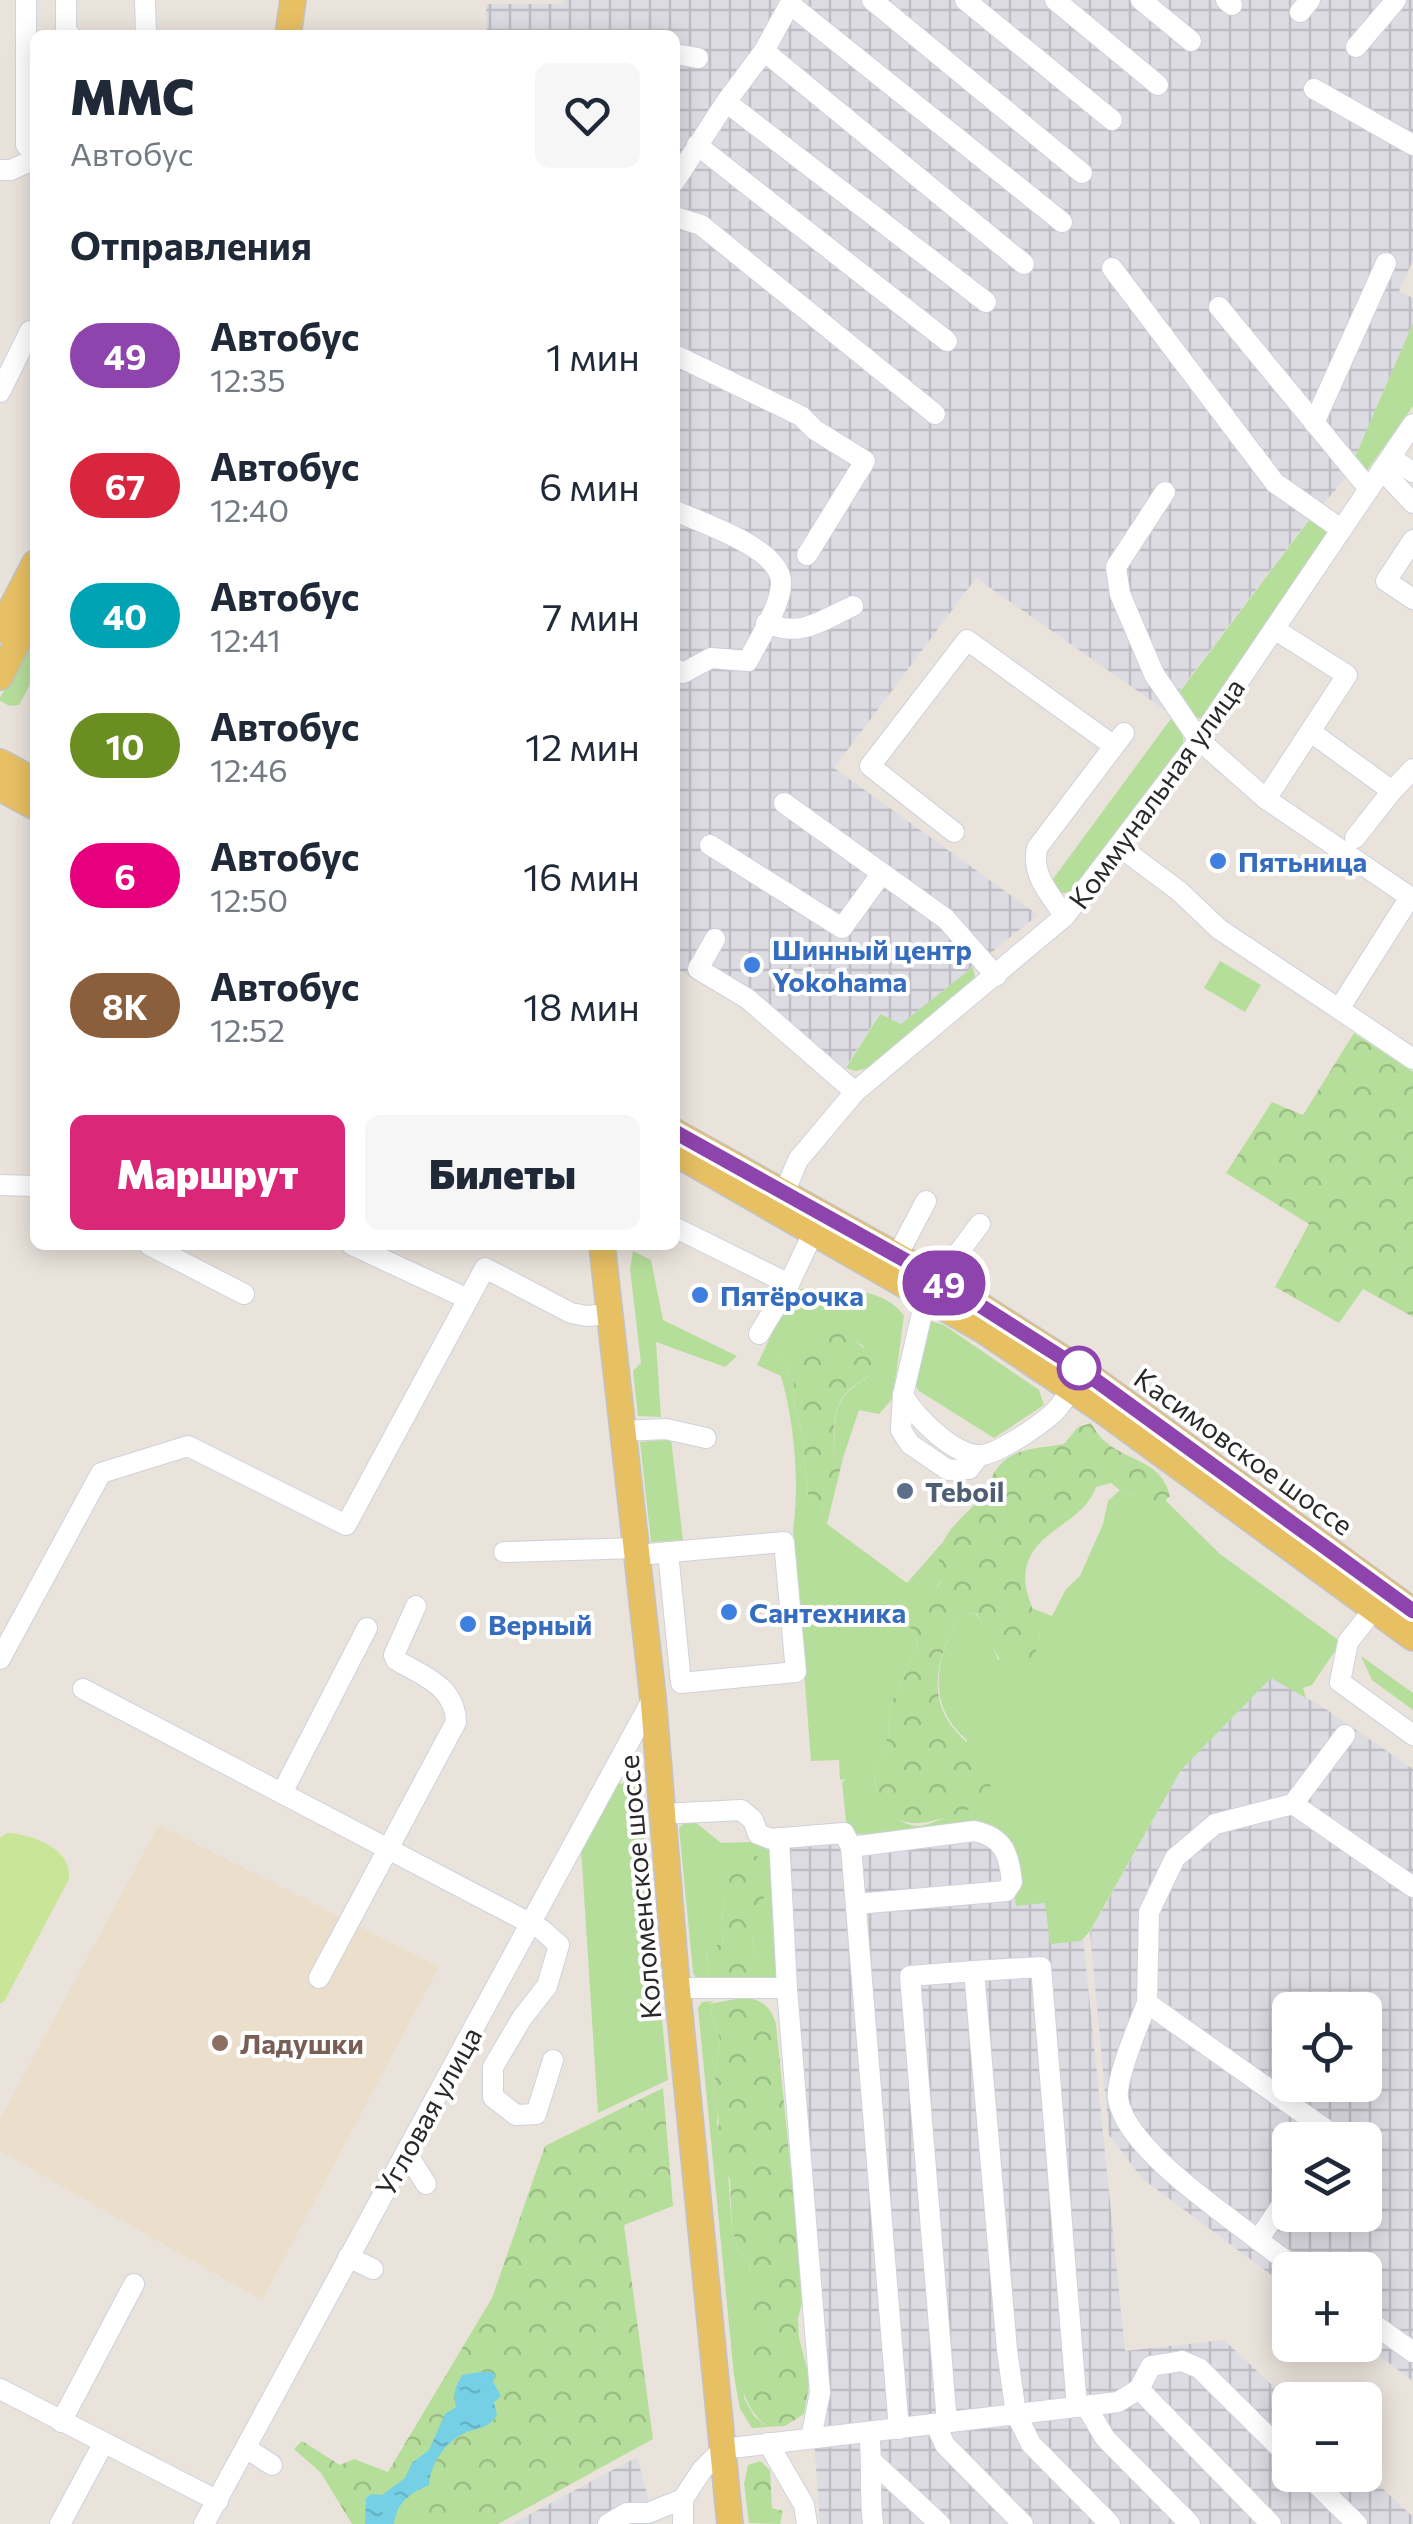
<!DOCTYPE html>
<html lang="ru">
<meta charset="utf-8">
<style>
body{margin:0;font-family:Commissioner,sans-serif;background:#f6f6f7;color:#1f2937;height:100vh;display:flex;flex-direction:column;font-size:38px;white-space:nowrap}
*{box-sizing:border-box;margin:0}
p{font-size:32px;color:#747a83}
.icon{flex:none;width:55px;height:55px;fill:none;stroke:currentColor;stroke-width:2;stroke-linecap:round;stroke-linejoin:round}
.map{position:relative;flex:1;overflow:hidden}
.side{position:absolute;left:30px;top:30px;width:650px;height:1220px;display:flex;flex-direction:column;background:#fff;border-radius:15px;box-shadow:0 5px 25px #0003}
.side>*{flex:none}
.badge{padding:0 20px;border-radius:32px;font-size:35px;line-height:65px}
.buttons{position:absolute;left:1272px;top:1992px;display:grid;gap:20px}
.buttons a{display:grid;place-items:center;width:110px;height:110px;border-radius:15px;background:#fff;box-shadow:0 5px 25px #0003;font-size:50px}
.map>.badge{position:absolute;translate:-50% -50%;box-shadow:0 0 0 5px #fff}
h2{padding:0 40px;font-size:38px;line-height:90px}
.round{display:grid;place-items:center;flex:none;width:105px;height:105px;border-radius:15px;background:#f6f6f7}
.overview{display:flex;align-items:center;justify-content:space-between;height:170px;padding:0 40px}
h1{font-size:48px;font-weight:800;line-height:75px}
.action{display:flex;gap:20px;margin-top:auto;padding:20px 40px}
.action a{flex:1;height:115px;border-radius:15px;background:#db2777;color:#fff;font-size:40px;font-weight:800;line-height:115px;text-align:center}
.action a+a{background:#f6f6f7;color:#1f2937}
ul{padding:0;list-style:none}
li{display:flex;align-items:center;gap:30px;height:130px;padding:0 40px}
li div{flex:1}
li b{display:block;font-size:38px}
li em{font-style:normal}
li .badge{min-width:110px;font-weight:700;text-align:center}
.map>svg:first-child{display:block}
</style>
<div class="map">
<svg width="1413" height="2524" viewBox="0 0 1413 2524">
<defs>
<pattern id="industrial-grid" width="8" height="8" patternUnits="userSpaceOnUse" patternTransform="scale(2.5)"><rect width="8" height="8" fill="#dddce3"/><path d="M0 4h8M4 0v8" fill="none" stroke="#bebdc3"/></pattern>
<pattern id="forest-crowns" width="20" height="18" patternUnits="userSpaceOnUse" patternTransform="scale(2.5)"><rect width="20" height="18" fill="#b6de9b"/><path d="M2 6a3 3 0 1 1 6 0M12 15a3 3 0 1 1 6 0" fill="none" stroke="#9cbe86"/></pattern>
<pattern id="water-ripples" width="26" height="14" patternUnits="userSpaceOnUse" patternTransform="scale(2.5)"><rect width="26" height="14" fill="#75d0e6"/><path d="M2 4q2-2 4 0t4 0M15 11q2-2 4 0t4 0" fill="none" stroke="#65b3c5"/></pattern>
</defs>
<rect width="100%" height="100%" fill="#eae3dc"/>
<g fill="url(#industrial-grid)" fill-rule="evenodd">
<polygon points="564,0 1413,0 1413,260 1399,291 1413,298 1413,323 1346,478 1307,522 1165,710 976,578 834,768 1038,915 900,1025 879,1014 834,1086 743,1008 675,968 675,35 487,35 486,4 563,4"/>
<path d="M1271,1678L1321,1706L1413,1769V2381L1365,2345V2270H1290V2289L1143,2179L1109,2135L1090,1932L1181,1770ZM1290,2010H1365V2085H1290ZM1290,2140H1365V2215H1290Z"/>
<polygon points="993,1830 1082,1926 1125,2351 1224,2340 1290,2402 1290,2475 1365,2475 1365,2472 1413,2517 1413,2524 820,2524 772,1835"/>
<polygon points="637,2457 655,2524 512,2524"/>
</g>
<polygon fill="#ebdfcc" points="159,1825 439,1967 262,2300 0,2151 0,2119"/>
<g fill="#b6de9b">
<polygon points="1413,323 1413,406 1366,472 1352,464"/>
<polygon points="1313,515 1327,529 1327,536 1203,718 1194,718 1178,694"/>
<polygon points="35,629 35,675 19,705 10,706 0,701 0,698"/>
<polygon points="1173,716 1183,733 1183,750 1070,892 1058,894 1050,883"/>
<polygon points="1220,961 1261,985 1245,1012 1204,988"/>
<polygon points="973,967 975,977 971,985 868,1068 856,1071 846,1068 880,1014 901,1024"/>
<polygon points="633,1251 651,1260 663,1320 737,1356 725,1367 656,1342 661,1417 638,1416 633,1371 641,1363 630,1269"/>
<path d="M793,1289C827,1290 882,1283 904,1316L893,1398L879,1414L859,1410L843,1458L834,1455C836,1408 831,1398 875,1373L863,1346L855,1340L797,1346L781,1358L794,1383L793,1399L803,1438L808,1494L820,1503L827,1524L907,1583L942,1543L943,1575L934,1594L910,1627L918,1644L890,1706L888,1737L874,1782C880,1801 896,1827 920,1826C927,1826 937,1820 944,1818L967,1740C926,1705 935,1660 959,1617L975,1613L986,1628L998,1660L1040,1638L1029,1607L1052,1616L1066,1589L1080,1576L1103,1524L1108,1501L1120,1490L1127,1496L1136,1492L1157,1507L1165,1500L1220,1554L1341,1642L1312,1685L1303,1688L1306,1698L1271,1678L1181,1770L1090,1931L1081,1941L1050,1944L1045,1903L1016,1906L1009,1850L992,1832L853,1834L846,1821L842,1782L846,1779L840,1780L839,1760L811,1761L793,1529C800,1483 794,1421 781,1376L757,1365Z"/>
<polygon points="925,1319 944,1325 1039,1390 1044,1405 994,1438 919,1391 915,1385"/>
<polygon points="671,1439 683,1540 651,1542 640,1442"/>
<polygon points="1361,1656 1413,1693 1413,1710 1372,1680"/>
<polygon points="638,1781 668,2080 598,2113 581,1848 618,1784"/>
<path d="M694,1821L721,1843L776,1841L777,1975L773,1982L748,1985L755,1960L752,1940L764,1925L757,1912L756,1872L714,1889L723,1895C725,1912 719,1926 724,1943L706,1949L708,1979L698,1983L693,1972L679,1828L685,1822Z"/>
<polygon points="714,2001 709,2004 720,2040 713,2095 718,2110 717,2124 726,2142 732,2230 739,2250 749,2263 750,2273 744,2298 755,2321 755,2338 748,2343 743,2363 747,2379 744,2398 754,2416 767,2427 752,2428 740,2409 734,2376 698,2008 702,2002"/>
</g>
<g fill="url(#forest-crowns)">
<polygon points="1354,1033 1413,1072 1413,1317 1363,1289 1339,1323 1275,1287 1309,1224 1226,1173 1272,1102 1303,1115"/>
<path d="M847,1315L854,1322L855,1340L875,1359V1373C831,1396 835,1409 834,1455L843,1458L827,1524L820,1503L808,1494L803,1438L793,1398L794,1383L781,1358L820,1322Z"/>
<path d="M1091,1423C1095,1430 1100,1438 1107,1443C1128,1461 1162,1461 1170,1496L1157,1508L1149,1506L1136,1492L1127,1496L1111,1483L1096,1487C1084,1522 1040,1528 1028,1562C1017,1592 1042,1615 1039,1640C1038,1648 1033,1656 1031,1663L1009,1672C993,1655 989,1632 976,1613L959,1617C939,1653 925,1695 955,1730C978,1757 991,1757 991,1797C976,1807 964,1812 947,1817C907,1829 889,1826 874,1782L888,1736L890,1706L918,1644L910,1627L913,1606C962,1579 928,1573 943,1542C951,1525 967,1513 979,1500C986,1492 989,1482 994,1473C1010,1446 1039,1449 1064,1444L1078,1427Z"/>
<path d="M732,1854L759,1856L756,1879L764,1898L757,1906L764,1925L761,1934L752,1940L755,1960L752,1980L708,1979L706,1948L724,1943C719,1926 725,1912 723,1896L714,1889C712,1873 719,1861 732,1854Z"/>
<path d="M746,1997C763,2001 771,2007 776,2024L794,2202L807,2281L798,2319L799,2338L810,2380L804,2414L785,2426L767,2427C749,2410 749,2405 740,2384L747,2379L737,2351L741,2344L755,2338L752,2316L743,2315L740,2305L750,2273L749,2263L739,2250L732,2230L730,2180L723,2165L726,2143L719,2135L718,2110L713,2095L720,2040L709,2004Z"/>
<polygon points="663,2088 673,2206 624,2225 653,2439 498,2524 352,2524 321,2473 294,2449 302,2441 340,2465 354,2459 388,2472 492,2298 545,2146"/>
<polygon points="760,2461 770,2470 772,2508 783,2511 780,2524 749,2523 744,2484 748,2465"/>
</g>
<path fill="#c9e598" d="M7,1833C33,1834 72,1849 69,1879L5,2000L0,2004V1838Z"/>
<path fill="url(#water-ripples)" d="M480,2372H493L495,2376L493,2382L501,2396L494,2402L497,2415C489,2427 483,2427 470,2431C447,2438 430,2464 429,2485C411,2493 397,2501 394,2524H365L366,2498L371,2494L382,2495L405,2478L412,2463L429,2450L445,2414L456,2407C453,2390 455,2389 462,2375Z"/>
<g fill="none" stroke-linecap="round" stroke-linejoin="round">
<g stroke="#ced2dd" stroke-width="22">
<g id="minor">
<polyline points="26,0 26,145 35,156"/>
<polyline points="66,0 66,30 70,35"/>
<polyline points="145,0 146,35"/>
<polyline points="872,0 1082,173"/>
<polyline points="965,0 1112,120"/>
<polyline points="1055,0 1158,85"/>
<polyline points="1141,0 1191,41"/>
<polyline points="1226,0 1232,5"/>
<polyline points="791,5 1062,222"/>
<polyline points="1300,12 1310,0"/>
<polyline points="1356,47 1396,0"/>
<polyline points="764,51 1024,264"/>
<polyline points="675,54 698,58"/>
<polyline points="1314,89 1413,145"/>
<polyline points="726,102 986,302"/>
<polyline points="697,145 947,341"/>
<polyline points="0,170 11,170 35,159"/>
<polyline points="675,181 726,102 764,51 792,0"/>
<polyline points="675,217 701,225 935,414"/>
<polyline points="1112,268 1275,483 1341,529"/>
<polyline points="1219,307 1369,489"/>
<polyline points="675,355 801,416 815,430 865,461 807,555"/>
<polyline points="0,392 30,331"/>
<polyline points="1314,423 1386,263"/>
<polyline points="1391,458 1413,472"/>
<polyline points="1382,470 1413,503"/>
<polyline points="1165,492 1116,567 1120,594 1154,674 1199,740 1266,799 1413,899"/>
<path d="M675,511C702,523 780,548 781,582C782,604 758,641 748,661L711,658L683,673L675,669"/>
<polyline points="1413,540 1386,581 1413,599"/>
<path d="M766,623C802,638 820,621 853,606"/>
<polyline points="1311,732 1392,791 1413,769"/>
<polyline points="1266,799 1347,675 1274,629"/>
<polyline points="784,803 946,919 996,976"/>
<polyline points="954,832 870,766 967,640 1114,746"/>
<polyline points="1355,838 1392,791"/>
<polyline points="710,845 842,928 882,873"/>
<polyline points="1120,847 1179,891 1219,929 1339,1009 1410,897"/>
<path d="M1065,916C1050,895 1031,875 1037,848L1124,733"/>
<polyline points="715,939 698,969 748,999 855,1092"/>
<polyline points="1339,1009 1413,1059"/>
<polyline points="0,1185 35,1186"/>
<polyline points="780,1203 798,1160 855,1092 1065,916 1199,740 1413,424"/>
<path d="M980,1224L926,1296L903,1395C914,1416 956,1458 982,1455C999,1453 1037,1427 1051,1415C1062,1406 1071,1389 1079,1377"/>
<polyline points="678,1229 789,1284 814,1231"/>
<polyline points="149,1245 244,1294"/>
<polyline points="352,1245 468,1299"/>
<polyline points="897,1256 926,1201"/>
<polyline points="759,1334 789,1284"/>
<polyline points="903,1395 901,1430 910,1444 948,1470 969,1469 979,1456"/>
<polyline points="623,1431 666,1429 706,1438"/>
<polyline points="504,1552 637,1548"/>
<polyline points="637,1555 784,1542 796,1672 681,1683 668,1552"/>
<polyline points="1374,1609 1348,1642 1340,1682 1413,1735"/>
<polyline points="0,1659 101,1473 188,1446 346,1525 485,1268 571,1313 587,1316 609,1314"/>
<polyline points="83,1689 541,1929 559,1945 547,1986 522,2018 493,2067 493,2097 516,2115 536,2114 553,2060"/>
<polyline points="1345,1735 1293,1804 1413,1887"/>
<polyline points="282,1793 367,1628"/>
<polyline points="1293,1804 1215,1824 1175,1858 1149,1912 1147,2003 1331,2133 1327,2140"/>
<polyline points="661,1814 741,1810 753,1820 758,1834 771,1839 844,1833 851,1847 899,2429"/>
<polyline points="779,1838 787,1988 820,2393 811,2438"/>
<path d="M851,1847L974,1831C1004,1837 1009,1854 1012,1882L1006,1891L856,1904"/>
<polyline points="974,1971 1041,1967 1077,2407"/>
<path d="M319,1978L456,1722C455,1686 423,1676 396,1660L394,1655L416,1606"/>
<polyline points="678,1988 787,1988"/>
<path d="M1147,2003C1139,2024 1115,2078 1118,2099C1126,2148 1220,2210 1258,2240"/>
<polyline points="406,2152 426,2184"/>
<polyline points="1290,2193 1258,2240 1299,2270"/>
<polyline points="348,2257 373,2269"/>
<polyline points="1365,2318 1413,2352"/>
<polyline points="0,2389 218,2501"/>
<polyline points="1139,2389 1271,2524"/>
<polyline points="1086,2406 1105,2438 1190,2524"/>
<polyline points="61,2422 134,2284"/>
<polyline points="947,2423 910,1976 974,1971 1007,2350 1016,2414 1031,2444 1110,2524"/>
<polyline points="936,2425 945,2445 1023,2524"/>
<path d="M869,2432C873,2463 869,2493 873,2524"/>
<polyline points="768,2443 804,2505 807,2524"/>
<polyline points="246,2448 272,2465"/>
<polyline points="873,2462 940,2524"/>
<polyline points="1307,2475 1357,2524"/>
<polyline points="683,2499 702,2470 723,2449 1118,2402 1139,2389 1151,2366 1182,2361 1199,2368 1290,2458"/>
<polyline points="60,2524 103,2444"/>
<polyline points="204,2524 653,1698"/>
<polyline points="608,2524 627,2513 648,2513 683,2499 683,2524"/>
</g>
</g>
<g stroke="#c3c3c3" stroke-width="28">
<g id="major">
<polyline points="288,35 293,0"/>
<polyline points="0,630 35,563"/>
<polyline points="0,677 35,607"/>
<polyline points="0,762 35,781"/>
<polyline points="0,788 35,807"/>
<polyline points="675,1132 937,1278 1083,1371 1413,1611"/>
<polyline points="675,1153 981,1329 1100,1409 1413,1638"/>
<polyline points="602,1245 653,1698 675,1965 730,2524"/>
</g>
</g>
<use href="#minor" stroke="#fff" stroke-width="20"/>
<use href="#major" stroke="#e7c064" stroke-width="25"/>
</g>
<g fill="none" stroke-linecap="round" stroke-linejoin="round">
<g stroke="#fff" stroke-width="22">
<polyline id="line" points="675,1132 937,1278 1083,1371 1413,1611"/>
</g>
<use href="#line" stroke="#8e44ad" stroke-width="15"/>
</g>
<g fill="#3f7fe0" stroke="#fff" stroke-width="4">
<circle cx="1218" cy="861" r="10"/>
<circle cx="752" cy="965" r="10"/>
<circle cx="700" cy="1295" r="10"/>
<circle cx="729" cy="1612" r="10"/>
<circle cx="468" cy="1624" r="10"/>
</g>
<circle fill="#fff" stroke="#8e44ad" stroke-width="5" cx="1079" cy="1368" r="20"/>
<circle fill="#5c6f8a" stroke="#fff" stroke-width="4" cx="905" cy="1491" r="10"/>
<circle fill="#8d6e63" stroke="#fff" stroke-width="4" cx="220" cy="2043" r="10"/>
<g text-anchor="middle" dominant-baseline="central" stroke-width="8" stroke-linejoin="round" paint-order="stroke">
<g font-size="28" fill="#292929" stroke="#fff">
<text transform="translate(1156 793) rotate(-54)">Коммунальная улица</text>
<text transform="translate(1244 1451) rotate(36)">Касимовское шоссе</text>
<text transform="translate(639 1887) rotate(-95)">Коломенское шоссе</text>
<text transform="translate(428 2111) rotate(-61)">Угловая улица</text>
</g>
<g font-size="28" font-weight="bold" fill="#366cbe" stroke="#fff" text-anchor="start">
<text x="1238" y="861">Пятьница</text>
<text x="772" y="949">Шинный центр<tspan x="772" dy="32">Yokohama</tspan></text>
<text x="720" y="1295">Пятёрочка</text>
<text x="749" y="1612">Сантехника</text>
<text x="488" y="1624">Верный</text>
</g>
<g font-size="28" font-weight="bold" fill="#4e5e75" stroke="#fff" text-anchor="start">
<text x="925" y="1491">Teboil</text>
</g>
<g font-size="28" font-weight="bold" fill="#785e54" stroke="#fff" text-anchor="start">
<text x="240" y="2043">Ладушки</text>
</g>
</g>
</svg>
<div class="buttons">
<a><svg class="icon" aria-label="locate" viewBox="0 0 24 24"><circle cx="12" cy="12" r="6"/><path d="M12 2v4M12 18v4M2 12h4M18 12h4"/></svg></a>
<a><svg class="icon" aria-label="layers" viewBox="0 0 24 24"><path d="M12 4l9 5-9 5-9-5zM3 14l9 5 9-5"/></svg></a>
<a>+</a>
<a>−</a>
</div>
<b class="badge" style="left:944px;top:1283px;background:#8e44ad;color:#fff">49</b>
<section class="side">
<div class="overview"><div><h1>ММС</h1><p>Автобус</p></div><a class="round"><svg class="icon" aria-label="heart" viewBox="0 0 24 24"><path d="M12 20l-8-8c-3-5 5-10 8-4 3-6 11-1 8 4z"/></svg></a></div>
<h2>Отправления</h2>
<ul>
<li><span class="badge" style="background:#8e44ad;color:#fff">49</span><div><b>Автобус</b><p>12:35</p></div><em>1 мин</em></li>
<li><span class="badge" style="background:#d7263d;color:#fff">67</span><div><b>Автобус</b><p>12:40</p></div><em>6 мин</em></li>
<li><span class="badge" style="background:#00a3b4;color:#fff">40</span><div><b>Автобус</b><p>12:41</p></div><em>7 мин</em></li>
<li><span class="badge" style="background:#6b8e23;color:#fff">10</span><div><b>Автобус</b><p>12:46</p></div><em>12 мин</em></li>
<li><span class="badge" style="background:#e6007e;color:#fff">6</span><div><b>Автобус</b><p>12:50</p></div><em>16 мин</em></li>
<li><span class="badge" style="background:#8b5e3c;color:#fff">8К</span><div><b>Автобус</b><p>12:52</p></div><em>18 мин</em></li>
</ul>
<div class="action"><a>Маршрут</a><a>Билеты</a></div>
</section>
</div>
